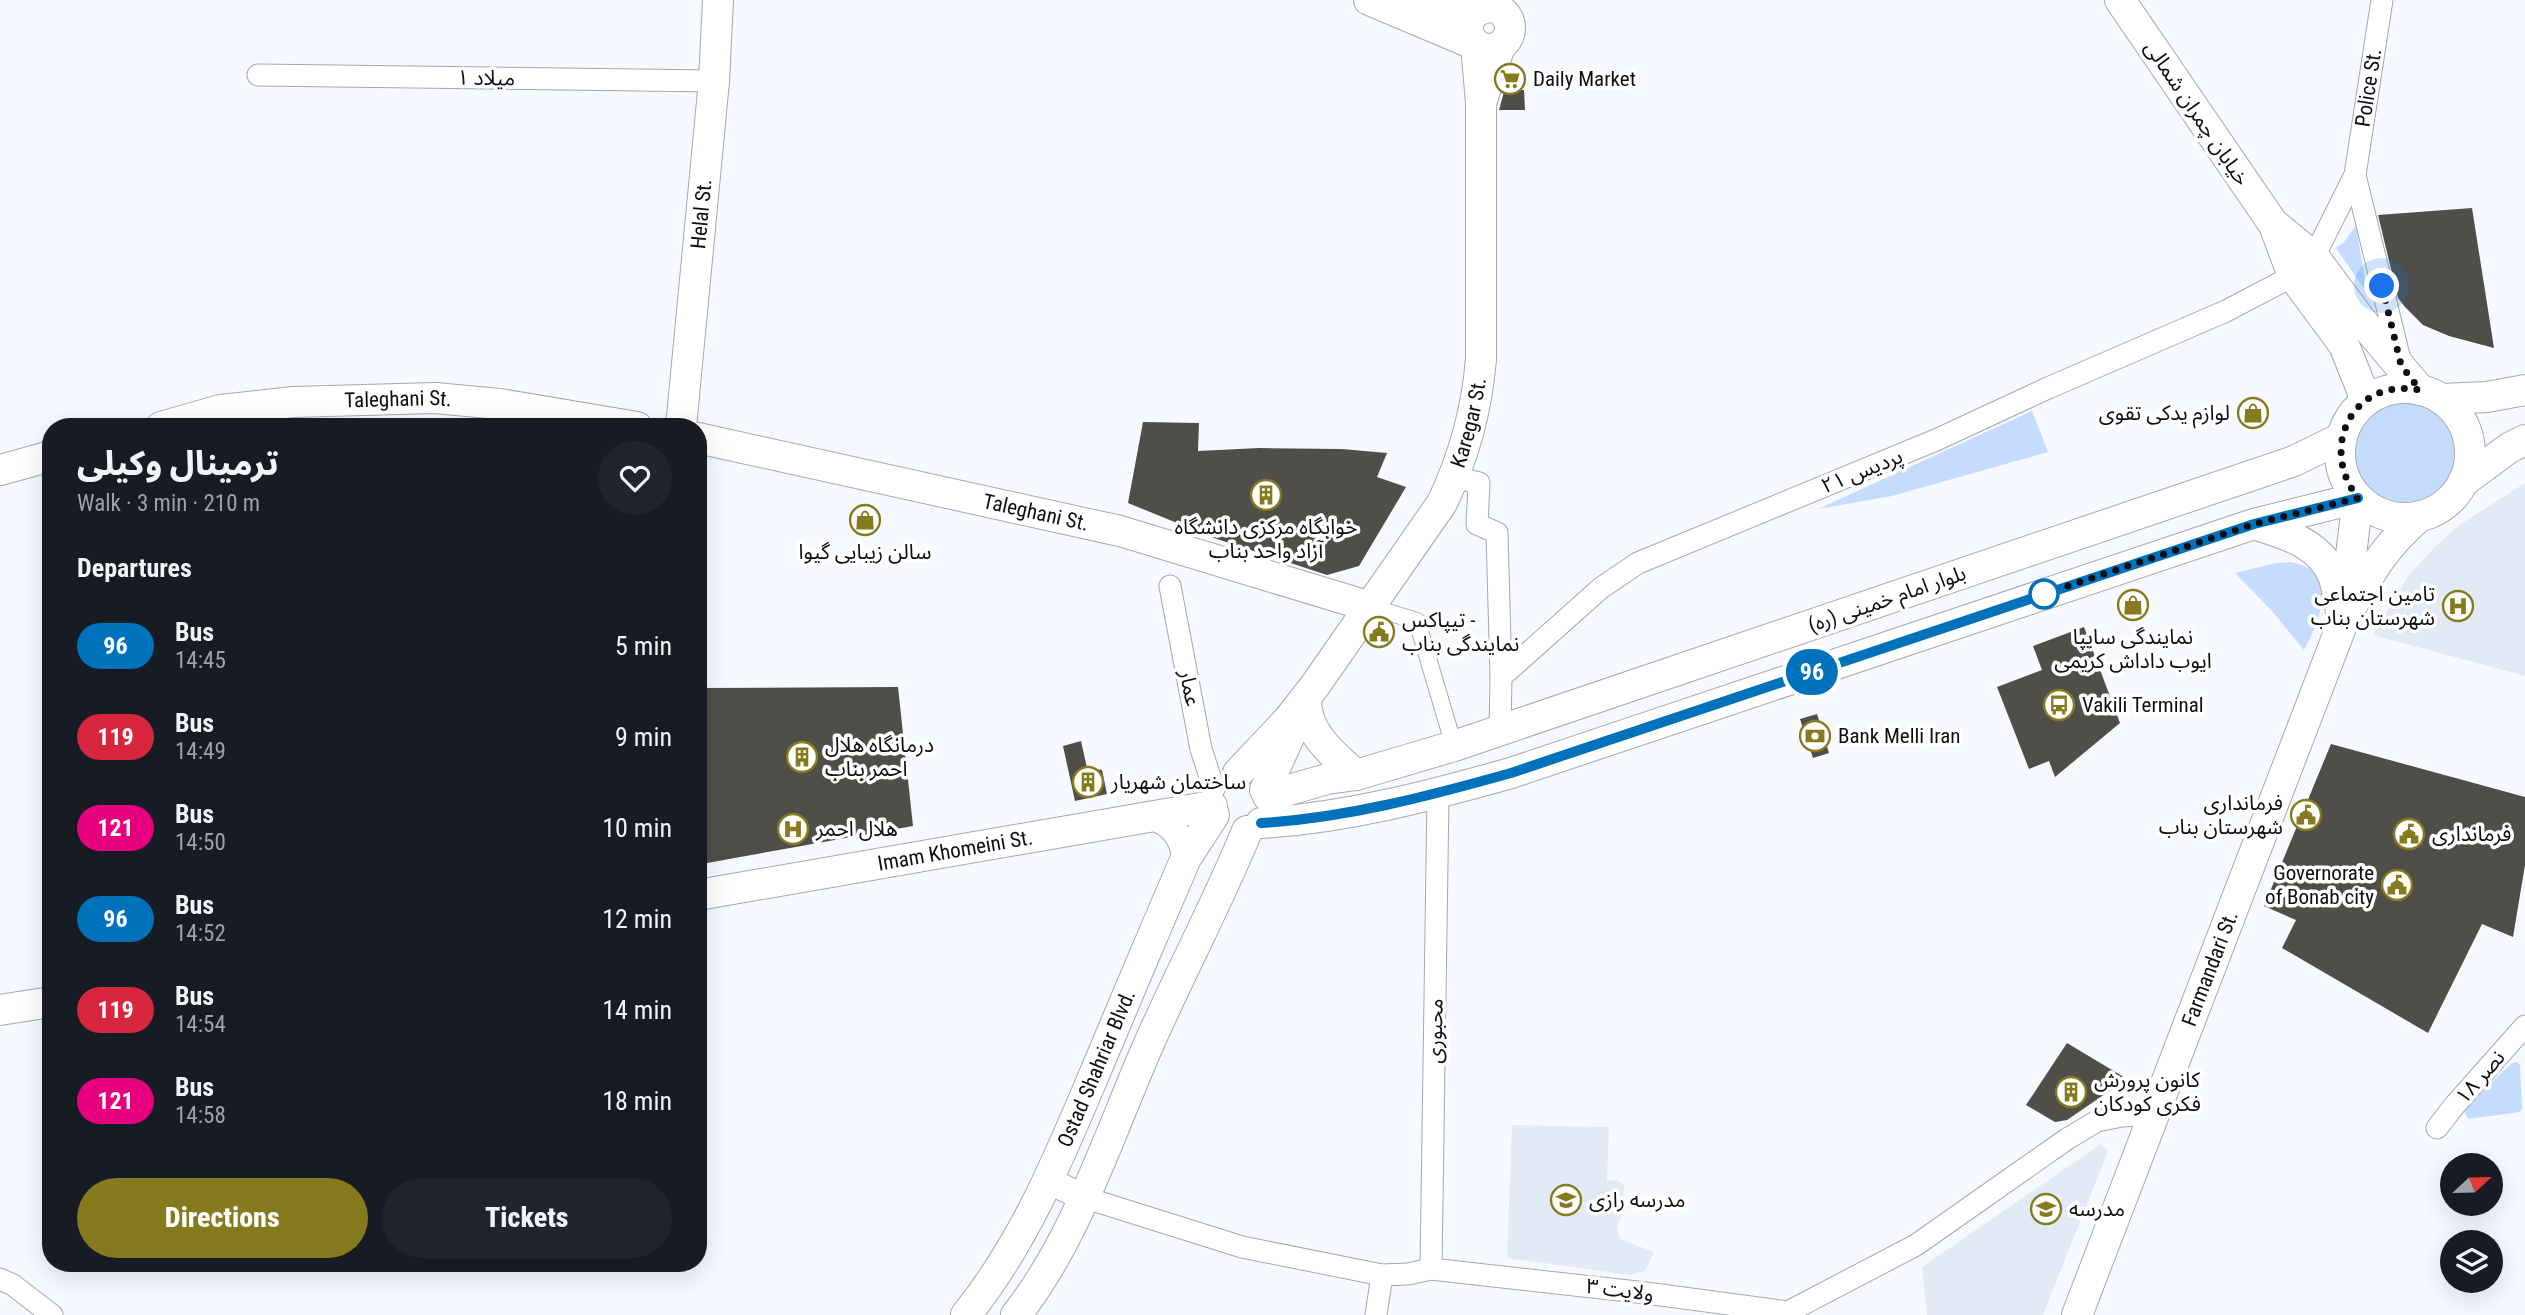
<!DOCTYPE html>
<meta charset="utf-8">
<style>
body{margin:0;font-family:"Roboto Condensed","Noto Sans Arabic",sans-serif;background:#20242c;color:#f1f3f6;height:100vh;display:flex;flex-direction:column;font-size:26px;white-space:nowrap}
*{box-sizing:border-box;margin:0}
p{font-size:23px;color:#9ea1a6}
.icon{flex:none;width:38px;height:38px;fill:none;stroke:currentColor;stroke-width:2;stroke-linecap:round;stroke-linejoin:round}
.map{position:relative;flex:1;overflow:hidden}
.details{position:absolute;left:42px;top:418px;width:665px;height:854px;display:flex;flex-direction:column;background:#171b24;border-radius:28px;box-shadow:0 7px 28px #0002}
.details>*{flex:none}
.badge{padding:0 14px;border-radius:23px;font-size:24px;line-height:46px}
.needle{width:46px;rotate:68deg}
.tools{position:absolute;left:2440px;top:1153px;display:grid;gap:14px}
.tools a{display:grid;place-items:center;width:63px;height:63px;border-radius:50%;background:#171b24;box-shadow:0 7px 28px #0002;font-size:35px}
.you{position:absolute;width:35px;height:35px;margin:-18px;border:5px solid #fff;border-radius:50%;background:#1a73e8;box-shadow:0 0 0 10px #1a73e833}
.map>.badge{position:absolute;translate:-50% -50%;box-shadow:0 0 0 4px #fff}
h2{padding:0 35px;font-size:26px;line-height:63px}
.round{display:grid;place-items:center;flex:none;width:74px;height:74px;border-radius:37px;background:#20242c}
.head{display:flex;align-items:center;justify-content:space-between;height:119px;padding:0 35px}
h1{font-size:33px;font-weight:800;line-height:52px}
.button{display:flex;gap:14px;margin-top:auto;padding:14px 35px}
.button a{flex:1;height:80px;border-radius:42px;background:#867a1f;color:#fff;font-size:28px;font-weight:800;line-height:80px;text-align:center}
.button a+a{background:#20242c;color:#f1f3f6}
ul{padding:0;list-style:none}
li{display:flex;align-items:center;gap:21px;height:91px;padding:0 35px}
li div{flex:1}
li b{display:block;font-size:26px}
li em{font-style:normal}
li .badge{min-width:77px;font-weight:700;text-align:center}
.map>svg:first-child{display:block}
</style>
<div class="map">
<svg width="2525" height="1315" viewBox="0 0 2525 1315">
<rect width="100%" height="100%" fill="#f6f9ff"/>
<g fill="#e2eaf5">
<polygon points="2525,483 2525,676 2373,635 2408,576 2433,549 2458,526"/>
<polygon points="1512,1125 1609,1127 1607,1181 1617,1180 1624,1185 1622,1216 1617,1225 1620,1239 1654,1252 1645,1271 1630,1275 1507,1258"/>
<polygon points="2101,1144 2108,1151 2043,1315 1927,1315 1922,1267"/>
</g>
<g fill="#c5dcfe">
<polygon points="2356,225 2367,293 2336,248 2345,241"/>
<circle cx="2406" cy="453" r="55"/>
<polygon points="2032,411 2048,452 1892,496 1818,509"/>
<path d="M2290,562C2341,570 2320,620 2304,650L2272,611L2235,573L2276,563Z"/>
<polygon points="2517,1062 2520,1065 2522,1109 2520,1112 2468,1119 2463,1109 2512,1063"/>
</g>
<g fill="#4f4e48">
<polygon points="1520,66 1520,90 1524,90 1525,110 1499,110 1511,67"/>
<polygon points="2472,208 2494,348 2449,336 2423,325 2405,307 2398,298 2378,215"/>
<polygon points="1143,422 1199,423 1198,451 1259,448 1342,449 1387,453 1377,477 1406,487 1359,566 1327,575 1214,538 1128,503"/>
<polygon points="2084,627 2120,723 2055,777 2049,761 2029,769 1997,687 2042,670 2033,646"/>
<polygon points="898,687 913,826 707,863 701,825 698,825 698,688"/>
<polygon points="1817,714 1829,753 1813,758 1800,719"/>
<polygon points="1081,741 1087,768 1102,770 1107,794 1075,801 1063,746"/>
<polygon points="2331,744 2525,797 2525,865 2513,937 2482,924 2428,1033 2282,948 2296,920 2264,906"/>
<polygon points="2067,1043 2127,1079 2067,1120 2055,1122 2026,1105"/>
</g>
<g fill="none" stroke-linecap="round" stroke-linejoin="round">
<g stroke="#a4a9af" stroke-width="18">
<polyline id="pedestrian" points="1371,607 1417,621 1454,746"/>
</g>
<g stroke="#a4a9af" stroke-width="23">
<g id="minor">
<polyline points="258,75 714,81"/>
<polyline points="2355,175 2401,364"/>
<path id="s1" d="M2314,257L2355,175L2382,0"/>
<polyline points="1454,477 1479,483 1477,524 1497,533 1501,677"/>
<polyline points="1170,586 1201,749 1214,789"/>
<polyline points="1500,731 1501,677 1601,588 1638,563 1936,440 2048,388 2226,311 2293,276"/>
<polyline points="2437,1128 2454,1106 2525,1026"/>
<polyline points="1083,1197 1242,1247 1382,1275 1408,1274 1431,1269 1646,1293 1788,1312 1916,1245 2067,1139 2097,1121 2122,1116 2154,1114"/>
<polyline points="1431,1269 1438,794"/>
<polyline points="0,1279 13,1285 52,1315"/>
<polyline points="1376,1315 1382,1275"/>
</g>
</g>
<g stroke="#a4a9af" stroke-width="28">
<g id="tertiary">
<path d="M1153,817C1174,825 1181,836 1186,858"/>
<polyline points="1049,1181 1083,1197"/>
</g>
</g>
<g stroke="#a4a9af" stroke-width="32">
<g id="secondary">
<polyline points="1369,0 1476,45 1481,103 1500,46"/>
<polyline points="2120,0 2274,225 2293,276 2344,345 2366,400"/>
<polyline points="1396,2 1482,9 1489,0"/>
<circle cx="1489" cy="28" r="21"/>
<polyline points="2275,225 2314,257 2361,320 2420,390"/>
<circle cx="2405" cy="453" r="65"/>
<polyline points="2441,399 2487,397 2525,390"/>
<path id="s2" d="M161,427L220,410L293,402L435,398L500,404L637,427"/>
<path id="s3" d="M681,427L714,81L718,0"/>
<path id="s4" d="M698,438L1120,531L1371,607"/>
<polyline points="0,470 51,456"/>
<polyline points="2463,482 2509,448 2525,440"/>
<path d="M2254,524C2285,534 2321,543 2334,578C2338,592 2340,608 2343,622"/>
<polyline points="2345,604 2358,498"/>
<path d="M1306,698C1305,733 1333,754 1356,775"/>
<path id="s5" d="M1238,773L1288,720L1314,687L1442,503C1463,459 1477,408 1481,359V103"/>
<polyline points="1265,790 1295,724"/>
<polyline points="1268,796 1327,779 1356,775 1454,746 2294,461 2341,438"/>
<path d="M1261,823C1346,818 1429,796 1511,773L2254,524L2358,498"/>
<path id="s6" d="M698,895L1212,806"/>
<polyline points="0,1010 51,1002"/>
<path id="s7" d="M966,1315C1024,1243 1058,1160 1094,1075C1124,1003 1155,930 1186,858L1214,815"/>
<path d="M1016,1315C1075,1241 1109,1135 1147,1048C1179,975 1217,904 1247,831"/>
<path id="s8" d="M2077,1315L2343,622C2367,578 2381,549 2420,516"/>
</g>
</g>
<use href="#pedestrian" stroke="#fff" stroke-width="16"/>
<use href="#minor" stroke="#fff" stroke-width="21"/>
<use href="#tertiary" stroke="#fff" stroke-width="26"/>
<use href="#secondary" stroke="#fff" stroke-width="30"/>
</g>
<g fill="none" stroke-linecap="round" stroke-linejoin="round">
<g stroke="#fff" stroke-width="16">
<path id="line" d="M1261,823C1346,818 1429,796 1511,773L2254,524L2358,498"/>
</g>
<use href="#line" stroke="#0072bc" stroke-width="10"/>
<path stroke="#0d0e11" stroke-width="7" stroke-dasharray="0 12.6" d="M2044,594L2254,524L2358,498C2318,447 2353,377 2420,390L2401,365L2382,286"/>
</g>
<defs>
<g id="supermarket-ring" transform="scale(1.575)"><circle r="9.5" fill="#fff" stroke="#867a1f" stroke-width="1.5"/><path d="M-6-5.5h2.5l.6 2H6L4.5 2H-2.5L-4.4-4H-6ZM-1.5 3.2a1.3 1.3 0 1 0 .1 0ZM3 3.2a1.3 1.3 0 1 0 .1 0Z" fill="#867a1f"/></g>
<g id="shop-ring" transform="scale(1.575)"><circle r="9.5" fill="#fff" stroke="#867a1f" stroke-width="1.5"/><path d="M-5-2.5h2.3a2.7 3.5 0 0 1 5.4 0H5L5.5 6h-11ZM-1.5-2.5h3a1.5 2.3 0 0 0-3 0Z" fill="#867a1f"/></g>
<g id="building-ring" transform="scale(1.575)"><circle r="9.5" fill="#fff" stroke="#867a1f" stroke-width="1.5"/><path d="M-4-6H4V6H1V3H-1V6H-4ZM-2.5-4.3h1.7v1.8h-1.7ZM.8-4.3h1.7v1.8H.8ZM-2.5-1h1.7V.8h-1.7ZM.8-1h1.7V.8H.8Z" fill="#867a1f"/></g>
<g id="hospital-ring" transform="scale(1.575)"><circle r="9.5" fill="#fff" stroke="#867a1f" stroke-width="1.5"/><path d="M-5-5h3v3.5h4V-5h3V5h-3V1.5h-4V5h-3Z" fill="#867a1f"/></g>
<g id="civic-ring" transform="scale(1.575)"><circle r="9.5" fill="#fff" stroke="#867a1f" stroke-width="1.5"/><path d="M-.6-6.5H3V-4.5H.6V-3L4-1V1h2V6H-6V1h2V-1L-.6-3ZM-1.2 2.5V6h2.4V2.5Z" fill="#867a1f"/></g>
<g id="bus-ring" transform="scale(1.575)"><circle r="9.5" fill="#fff" stroke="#867a1f" stroke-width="1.5"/><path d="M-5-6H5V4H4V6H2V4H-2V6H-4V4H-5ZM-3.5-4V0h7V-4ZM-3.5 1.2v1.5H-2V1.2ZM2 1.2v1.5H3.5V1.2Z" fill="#867a1f"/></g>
<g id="bank-ring" transform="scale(1.575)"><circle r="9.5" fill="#fff" stroke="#867a1f" stroke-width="1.5"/><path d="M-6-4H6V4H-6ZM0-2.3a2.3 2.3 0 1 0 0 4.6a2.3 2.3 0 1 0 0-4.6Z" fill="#867a1f"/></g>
<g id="school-ring" transform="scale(1.575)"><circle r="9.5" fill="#fff" stroke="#867a1f" stroke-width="1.5"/><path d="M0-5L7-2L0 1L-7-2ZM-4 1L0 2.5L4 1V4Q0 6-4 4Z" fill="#867a1f"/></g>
</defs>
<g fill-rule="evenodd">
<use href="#supermarket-ring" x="1510" y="79"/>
<use href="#shop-ring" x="2253" y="413"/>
<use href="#building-ring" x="1266" y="495"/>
<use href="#shop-ring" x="865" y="520"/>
<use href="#shop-ring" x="2133" y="605"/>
<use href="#hospital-ring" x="2458" y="606"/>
<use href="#civic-ring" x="1379" y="632"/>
<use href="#bus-ring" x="2059" y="705"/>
<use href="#bank-ring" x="1815" y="736"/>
<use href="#building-ring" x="802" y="757"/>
<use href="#building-ring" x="1088" y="782"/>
<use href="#civic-ring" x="2306" y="815"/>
<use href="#hospital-ring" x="793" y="829"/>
<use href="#civic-ring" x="2409" y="834"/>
<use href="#civic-ring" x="2397" y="885"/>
<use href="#building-ring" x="2071" y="1092"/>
<use href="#school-ring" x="1566" y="1200"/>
<use href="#school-ring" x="2046" y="1209"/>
</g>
<circle fill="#fff" stroke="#0072bc" stroke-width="3.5" cx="2044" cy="594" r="14"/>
<g text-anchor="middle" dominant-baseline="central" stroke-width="7" stroke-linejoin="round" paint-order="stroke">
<g font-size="21" fill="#0d0e11" stroke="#fff">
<text transform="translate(486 78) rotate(1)">میلاد ۱</text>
<text stroke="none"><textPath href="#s1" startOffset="180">Police St.</textPath></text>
<text transform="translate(2197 113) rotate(56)">خیابان چمران شمالی</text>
<text stroke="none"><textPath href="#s3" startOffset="214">Helal St.</textPath></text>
<text stroke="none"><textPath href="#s2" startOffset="240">Taleghani St.</textPath></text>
<text stroke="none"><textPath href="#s5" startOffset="424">Karegar St.</textPath></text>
<text transform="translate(1862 471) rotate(-22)">پردیس ۲۱</text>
<text stroke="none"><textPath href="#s4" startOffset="346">Taleghani St.</textPath></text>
<text transform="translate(1887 599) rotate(-19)">بلوار امام خمینی (ره)</text>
<text transform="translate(1190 688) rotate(79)">عمار</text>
<text stroke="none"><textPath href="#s6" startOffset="261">Imam Khomeini St.</textPath></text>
<text stroke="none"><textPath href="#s8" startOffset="371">Farmandari St.</textPath></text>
<text transform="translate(1435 1031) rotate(-89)">محبوری</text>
<text stroke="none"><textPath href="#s7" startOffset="280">Ostad Shahriar Blvd.</textPath></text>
<text transform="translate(2480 1077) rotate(-49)">نصر ۱۸</text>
<text transform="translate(1620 1290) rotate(7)">ولایت ۳</text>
</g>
<g font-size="21" fill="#0d0e11" stroke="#fff" text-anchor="start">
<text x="1533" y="79">Daily Market</text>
<text x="2230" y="413" text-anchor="end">لوازم یدکی تقوی</text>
<text x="1266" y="527" text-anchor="middle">خوابگاه مرکزی دانشگاه<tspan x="1266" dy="24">آزاد واحد بناب</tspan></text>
<text x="865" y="552" text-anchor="middle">سالن زیبایی گیوا</text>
<text x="2435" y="594" text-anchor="end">تامین اجتماعی<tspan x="2435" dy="24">شهرستان بناب</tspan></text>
<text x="1402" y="620">تیپاکس -<tspan x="1402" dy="24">نمایندگی بناب</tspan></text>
<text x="2133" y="637" text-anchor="middle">نمایندگی سایپا<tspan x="2133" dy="24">ایوب داداش کریمی</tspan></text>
<text x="2082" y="705">Vakili Terminal</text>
<text x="1838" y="736">Bank Melli Iran</text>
<text x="825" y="745">درمانگاه هلال<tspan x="825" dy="24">احمر بناب</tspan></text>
<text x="1111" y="782">ساختمان شهریار</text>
<text x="2283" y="803" text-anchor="end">فرمانداری<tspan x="2283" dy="24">شهرستان بناب</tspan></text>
<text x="816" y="829">هلال احمر</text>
<text x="2432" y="834">فرمانداری</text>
<text x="2374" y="873" text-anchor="end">Governorate<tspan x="2374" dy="24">of Bonab city</tspan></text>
<text x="2094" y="1080">کانون پرورش<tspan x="2094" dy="24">فکری کودکان</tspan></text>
<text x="1589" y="1200">مدرسه رازی</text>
<text x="2069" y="1209">مدرسه</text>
</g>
</g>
</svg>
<div class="tools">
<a><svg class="needle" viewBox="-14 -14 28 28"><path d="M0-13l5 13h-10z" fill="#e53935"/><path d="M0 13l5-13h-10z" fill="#9ea1a6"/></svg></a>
<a><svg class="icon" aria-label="layers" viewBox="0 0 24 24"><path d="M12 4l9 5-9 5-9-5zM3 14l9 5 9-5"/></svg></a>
</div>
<div class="you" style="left:2382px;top:286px"></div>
<b class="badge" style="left:1812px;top:672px;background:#0072bc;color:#fff">96</b>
<section class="details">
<div class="head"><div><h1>ترمینال وکیلی</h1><p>Walk · 3 min · 210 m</p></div><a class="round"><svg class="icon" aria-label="heart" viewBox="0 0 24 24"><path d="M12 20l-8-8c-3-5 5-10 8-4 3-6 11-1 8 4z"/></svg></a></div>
<h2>Departures</h2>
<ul>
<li><span class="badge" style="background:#0072bc;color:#fff">96</span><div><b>Bus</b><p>14:45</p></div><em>5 min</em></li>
<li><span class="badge" style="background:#d7263d;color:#fff">119</span><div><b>Bus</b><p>14:49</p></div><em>9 min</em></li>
<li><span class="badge" style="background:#e6007e;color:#fff">121</span><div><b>Bus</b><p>14:50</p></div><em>10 min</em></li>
<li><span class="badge" style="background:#0072bc;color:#fff">96</span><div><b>Bus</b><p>14:52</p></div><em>12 min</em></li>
<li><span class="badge" style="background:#d7263d;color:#fff">119</span><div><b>Bus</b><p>14:54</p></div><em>14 min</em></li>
<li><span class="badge" style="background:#e6007e;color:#fff">121</span><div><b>Bus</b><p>14:58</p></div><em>18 min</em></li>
</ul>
<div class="button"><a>Directions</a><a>Tickets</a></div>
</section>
</div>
